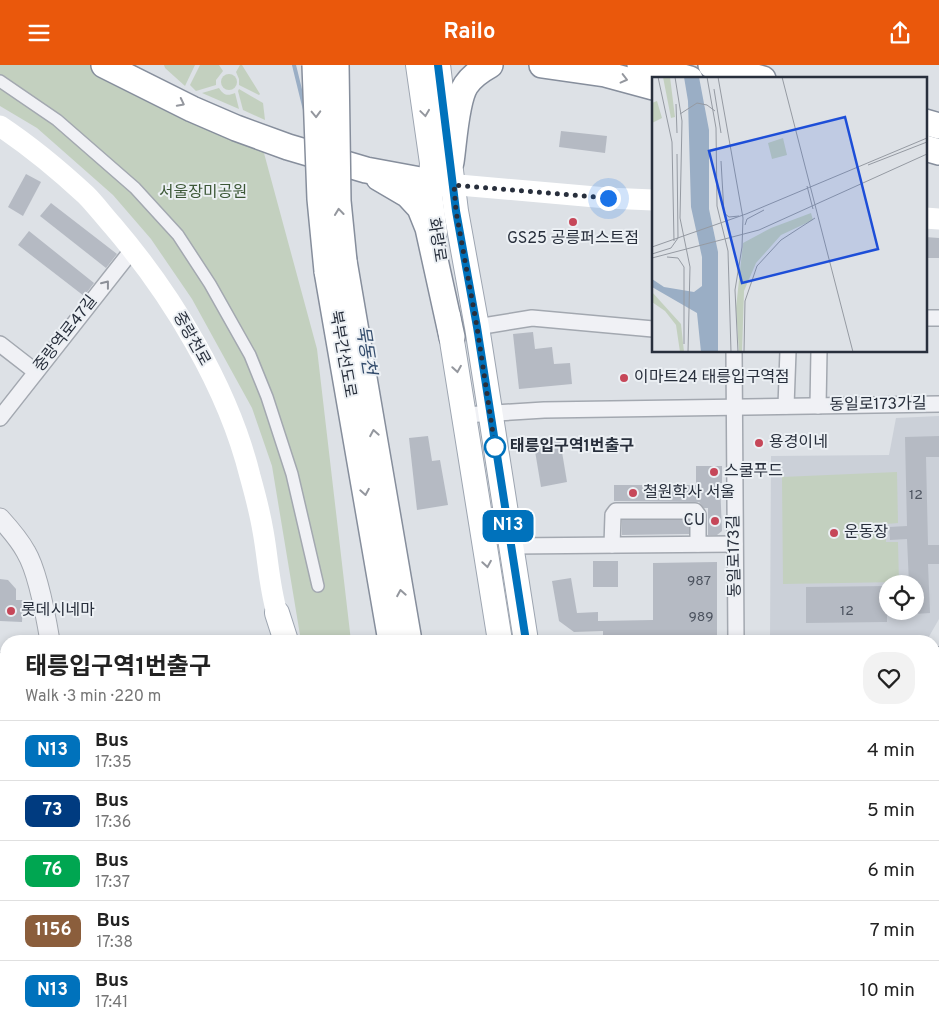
<!DOCTYPE html>
<meta charset="utf-8">
<style>
body{margin:0;font-family:Overpass,"Noto Sans KR",sans-serif;background:#f2f2f2;color:#222;height:100vh;display:flex;flex-direction:column;font-size:19px;white-space:nowrap}
*{box-sizing:border-box;margin:0}
p{font-size:16px;color:#767676}
.icon{flex:none;width:28px;height:28px;fill:none;stroke:currentColor;stroke-width:2;stroke-linecap:round;stroke-linejoin:round}
.map{position:relative;flex:1;overflow:hidden}
.panel{position:absolute;left:0px;top:570px;width:940px;height:396px;display:flex;flex-direction:column;background:#fff;border-radius:20px 20px 0 0;box-shadow:0 2px 8px #0003}
.panel>*{flex:none}
.badge{padding:0 10px;border-radius:8px;font-size:18px;line-height:32px}
.buttons{position:absolute;left:879px;top:510px;display:grid;gap:10px}
.buttons a{display:grid;place-items:center;width:45px;height:45px;border-radius:50%;background:#fff;box-shadow:0 2px 8px #0003;font-size:25px}
.you{position:absolute;width:25px;height:25px;margin:-12px;border:4px solid #fff;border-radius:50%;background:#1a73e8;box-shadow:0 0 0 8px #1a73e833}
.map>.badge{position:absolute;translate:-50% -50%;box-shadow:0 0 0 2px #fff}
.round{display:grid;place-items:center;flex:none;width:52px;height:52px;border-radius:20px;background:#f2f2f2}
.overview{display:flex;align-items:center;justify-content:space-between;height:85px;padding:0 25px}
h1{font-size:24px;font-weight:700;line-height:38px}
ul{padding:0;list-style:none}
li{display:flex;align-items:center;gap:15px;height:60px;padding:0 25px;border-top:1px solid #e0e0e0}
li div{flex:1}
li b{display:block;font-size:19px}
li em{font-style:normal}
li .badge{min-width:55px;font-weight:700;text-align:center}
header{display:flex;justify-content:space-between;align-items:center;height:65px;padding:0 25px;background:#ea580c;color:#fff;font-size:22px;font-weight:700}
.map>svg:first-child{display:block}
</style>
<header><svg class="icon" aria-label="menu" viewBox="0 0 24 24"><path d="M4 6h16M4 12h16M4 18h16"/></svg>Railo<svg class="icon" aria-label="share" viewBox="0 0 24 24"><path d="M12 15V3M7 8l5-5 5 5M5 13v7h14v-7"/></svg></header>
<div class="map">
<svg width="939" height="966" viewBox="0 0 939 966">
<rect width="100%" height="100%" fill="#dde1e6"/>
<g fill="#cbd0d8" fill-rule="evenodd">
<path d="M939,351V554L927,575L770,576L771,391L889,390L896,353ZM888,519H915V546H888Z"/>
<polygon points="934,805 939,805 939,966 754,966 754,960 934,960"/>
</g>
<g fill="#c3d0bf">
<polygon points="0,0 92,0 261,77 317,284 351,576 301,576 272,401 252,343 192,234 151,174 113,130 37,63 0,41"/>
<polygon points="164,0 195,0 185,21 165,3"/>
<polygon points="200,0 219,0 223,6 216,15 216,20 196,26 190,20"/>
<polygon points="240,0 242,0 260,29 259,30 239,20 239,14 236,7"/>
<circle cx="229" cy="17" r="8"/>
<path d="M219,23C224,31 228,31 235,28L239,44L202,28Z"/>
<polygon points="239,24 263,38 265,55 243,45 238,26"/>
<polygon points="897,407 898,458 886,459 886,477 898,477 899,517 783,519 782,412"/>
</g>
<g fill="none" stroke-linecap="round" stroke-linejoin="round">
<polyline stroke="#9aaec5" stroke-width="4" points="294,0 305,45"/>
</g>
<g fill="#b5bac3">
<polygon points="561,66 607,71 605,88 559,82"/>
<polygon points="26,109 41,117 23,151 8,142"/>
<polygon points="51,138 117,189 106,203 40,151"/>
<polygon points="29,166 94,218 84,231 18,180"/>
<polygon points="925,172 939,173 939,193 925,193"/>
<polygon points="533,267 535,284 552,282 554,299 570,298 572,319 519,324 513,269"/>
<polygon points="428,371 432,396 440,395 448,440 417,445 409,373"/>
<polygon points="939,371 939,392 926,392 928,480 939,480 939,499 928,499 930,548 915,549 915,519 909,519 907,474 890,475 889,462 907,461 905,372"/>
<polygon points="560,375 567,417 541,422 534,380"/>
<polygon points="696,401 722,401 722,418 720,418 722,466 717,470 708,470 708,443 704,443 699,437 614,436 614,420 696,420"/>
<polygon points="622,455 689,455 689,469 622,470"/>
<rect x="593" y="496" width="25" height="26"/>
<polygon points="717,497 717,576 685,576 685,573 646,573 646,576 603,576 603,566 574,567 559,556 552,516 571,513 577,548 598,547 598,556 653,555 653,498"/>
<polygon points="0,514 8,515 16,524 16,535 23,535 22,557 0,556"/>
<polygon points="887,521 887,557 806,558 806,522"/>
</g>
<g fill="none" stroke-linecap="round" stroke-linejoin="round">
<g stroke="#a3a8b0" stroke-width="14">
<polyline id="pedestrian" points="0,16 57,55 135,123 178,170 210,219 250,290 267,332 292,409 318,521"/>
</g>
<g stroke="#a3a8b0" stroke-width="18">
<g id="minor">
<polyline points="925,253 939,253"/>
<polyline points="477,262 532,253 653,264"/>
<polyline points="0,279 36,307"/>
<polyline points="734,286 736,576"/>
<polyline points="786,341 788,286"/>
<polyline points="818,341 819,286"/>
<polyline points="464,350 544,345 939,339"/>
<polyline points="0,353 133,184"/>
<polyline points="612,480 613,450 616,446 695,446 698,450 698,479"/>
<polyline points="511,481 735,479"/>
<polyline points="934,738 939,738"/>
<polyline points="0,750 6,750"/>
<polyline points="934,796 939,796"/>
<polyline points="252,960 253,966"/>
<polyline points="366,960 367,966"/>
<polyline points="741,960 741,966"/>
<polyline points="290,966 320,960"/>
</g>
</g>
<g stroke="#a3a8b0" stroke-width="21">
<g id="tertiary">
<path d="M0,453C10,464 19,474 26,487C38,507 46,552 50,576"/>
<polyline points="0,902 6,900"/>
<polyline points="127,960 128,966"/>
</g>
</g>
<g stroke="#9da5b1" stroke-width="26">
<g id="primary">
<polyline points="418,0 432,98 430,130 435,167"/>
<polyline points="438,0 456,146 477,262 526,576"/>
<polyline points="448,251 500,576"/>
<polyline points="277,548 286,576"/>
<polyline points="934,594 939,594"/>
<polyline points="0,600 6,600"/>
<polyline points="934,619 939,618"/>
<polyline points="0,623 6,623"/>
<polyline points="563,960 564,966"/>
<polyline points="590,960 591,966"/>
</g>
</g>
<g stroke="#868e9c" stroke-width="28">
<g id="trunk">
<polyline points="104,0 192,44 236,63 288,82 366,105 431,117"/>
<polyline points="542,0 605,9 653,22"/>
<polyline points="640,0 690,14"/>
<polyline points="711,0 763,14"/>
<polyline points="925,57 939,61"/>
<polyline points="925,83 939,87"/>
<path d="M451,97C454,77 456,35 466,20C472,11 481,5 490,0"/>
<polyline points="379,113 408,130 420,143 428,163 452,272"/>
<polyline points="344,196 409,576"/>
<polyline points="327,206 391,576"/>
<polyline points="457,960 459,966"/>
<polyline points="478,960 479,966"/>
</g>
</g>
<use href="#pedestrian" stroke="#f0f1f5" stroke-width="11"/>
<use href="#minor" stroke="#f0f1f5" stroke-width="15"/>
<use href="#tertiary" stroke="#f0f1f5" stroke-width="19"/>
<g stroke="#fff" stroke-width="21">
<path d="M0,61C30,81 59,105 86,130C95,139 104,151 113,161C172,230 228,322 250,411C255,429 260,448 263,466C268,493 269,521 277,548"/>
<polyline points="436,118 607,133 653,135"/>
<polyline points="925,153 939,154"/>
</g>
<use href="#primary" stroke="#fff" stroke-width="24"/>
<use href="#trunk" stroke="#fff" stroke-width="25"/>
<g stroke="#868e9c" stroke-width="28" stroke-linecap="butt">
<g id="trunk-bridge">
<polyline points="315,0 320,134 327,206"/>
<polyline points="336,0 338,136 344,196"/>
</g>
</g>
<use href="#trunk-bridge" stroke="#fff" stroke-width="25"/>
</g>
<defs><path id="oneway-chevron" d="M-2-3.5L2.5 0L-2 3.5" fill="none" stroke-width="1.6" stroke-linecap="round" stroke-linejoin="round" transform="scale(1.25)"/></defs>
<g stroke="#94979e">
<use href="#oneway-chevron" transform="translate(624 14) rotate(14)"/>
<use href="#oneway-chevron" transform="translate(181 38) rotate(27)"/>
<use href="#oneway-chevron" transform="translate(425 48) rotate(82)"/>
<use href="#oneway-chevron" transform="translate(316 49) rotate(88)"/>
<use href="#oneway-chevron" transform="translate(339 147) rotate(-96)"/>
<use href="#oneway-chevron" transform="translate(457 304) rotate(81)"/>
<use href="#oneway-chevron" transform="translate(374 368) rotate(-100)"/>
<use href="#oneway-chevron" transform="translate(365 427) rotate(80)"/>
<use href="#oneway-chevron" transform="translate(487 499) rotate(81)"/>
<use href="#oneway-chevron" transform="translate(401 528) rotate(-100)"/>
</g>
<use stroke="#8c9098" href="#oneway-chevron" transform="translate(106 219) rotate(-52)"/>
<g fill="none" stroke-linecap="round" stroke-linejoin="round">
<g stroke="#fff" stroke-width="11">
<polyline id="line" points="438,0 456,146 477,262 526,576"/>
</g>
<use href="#line" stroke="#0072bc" stroke-width="8"/>
<polyline stroke="#282f3c" stroke-width="5" stroke-dasharray="0 9" points="495,382 477,262 456,146 454,120 608,133"/>
</g>
<g fill="#c64759" stroke="#ecf0f4" stroke-width="2">
<circle cx="573" cy="157" r="5"/>
<circle cx="624" cy="313" r="5"/>
<circle cx="759" cy="378" r="5"/>
<circle cx="714" cy="407" r="5"/>
<circle cx="633" cy="428" r="5"/>
<circle cx="715" cy="456" r="5"/>
<circle cx="834" cy="468" r="5"/>
<circle cx="11" cy="546" r="5"/>
</g>
<circle fill="#fff" stroke="#0072bc" stroke-width="2.5" cx="495" cy="382" r="10"/>
<g text-anchor="middle" dominant-baseline="central" stroke-width="4" stroke-linejoin="round" paint-order="stroke">
<g font-size="14" fill="#4b525e">
<text x="916" y="430">12</text>
<text x="699" y="516">987</text>
<text x="847" y="546">12</text>
<text x="701" y="552">989</text>
</g>
<g font-size="16" fill="#3c5736" stroke="#ecf0f4">
<text x="203" y="128">서울장미공원</text>
</g>
<g font-size="16" fill="#282f3c" stroke="#ecf0f4" text-anchor="start">
<text x="573" y="174" text-anchor="middle">GS25 공릉퍼스트점</text>
<text x="634" y="313">이마트24 태릉입구역점</text>
<text x="769" y="378">용경이네</text>
<text x="724" y="407">스쿨푸드</text>
<text x="643" y="428">철원학사 서울</text>
<text x="705" y="456" text-anchor="end">CU</text>
<text x="844" y="468">운동장</text>
<text x="21" y="546">롯데시네마</text>
</g>
<g font-size="16" fill="#282f3c" stroke="#ecf0f4">
<text transform="translate(436 175) rotate(81)">화랑로</text>
<text transform="translate(66 269) rotate(-52)">중랑역로47길</text>
<text transform="translate(191 274) rotate(61)">중랑천로</text>
<text transform="translate(342 289) rotate(80)">북부간선도로</text>
<text transform="translate(878 340) rotate(-1)">동일로173가길</text>
<text transform="translate(735 491) rotate(-91)">동일로173길</text>
</g>
<g font-size="16" font-weight="bold" fill="#282f3c" stroke="#ecf0f4" text-anchor="start">
<text x="510" y="382">태릉입구역1번출구</text>
</g>
<g font-size="18" font-style="italic" fill="#344d6d" stroke="#ecf0f4">
<text transform="translate(365 285) rotate(81)">묵동천</text>
</g>
</g>
<g transform="translate(652 12)">
<rect width="275" height="275" fill="#dde1e6"/>
<path d="M11,0H18L23,40L19,41ZM5,24L10,41L0,46V26ZM131,61L135,78L120,82L116,66ZM159,136L161,143L129,158L104,186L92,214L90,275H87L84,231L91,166L119,151ZM0,215L29,247L32,275H28L24,248L13,234L0,225Z" fill="#c3d0bf"/>
<path d="M32,0H47L57,53V132L66,175V275H49L45,236L0,210V202L12,210L42,215L50,209V180L39,130L36,24Z" fill="#9aaec5"/>
<path fill="none" stroke="#959aa2" stroke-width="1" d="M6,0L20,65L22,164M23,0L30,44L28,141L38,190L36,275M55,0L64,51L65,129L76,174L79,275M66,0L91,141M130,0L201,275M62,12L69,56M24,27L25,56M28,37L45,26L55,28L63,34M69,84L72,136L77,140L87,139M216,88L275,65M155,109L161,132M93,148L95,142L112,133M0,170L94,137L275,61M0,177L19,171L26,161L25,77M15,180L26,181L32,190V267M0,181L107,153L275,77M86,275L83,213L90,170L91,141M92,275L93,224L105,189L129,163L163,141"/>
<path fill="#1d4ed8" fill-opacity="0.15" stroke="#1d4ed8" stroke-width="2.5" d="M193,40L226,172L90,206L57,74Z"/>
<rect width="275" height="275" fill="none" stroke="#282f3c" stroke-width="2.5"/>
</g>
</svg>
<div class="buttons">
<a><svg class="icon" aria-label="locate" viewBox="0 0 24 24"><circle cx="12" cy="12" r="6"/><path d="M12 2v4M12 18v4M2 12h4M18 12h4"/></svg></a>
</div>
<div class="you" style="left:608px;top:133px"></div>
<b class="badge" style="left:508px;top:461px;background:#0072bc;color:#fff">N13</b>
<section class="panel">
<div class="overview"><div><h1>태릉입구역1번출구</h1><p>Walk · 3 min · 220 m</p></div><a class="round"><svg class="icon" aria-label="heart" viewBox="0 0 24 24"><path d="M12 20l-8-8c-3-5 5-10 8-4 3-6 11-1 8 4z"/></svg></a></div>
<ul>
<li><span class="badge" style="background:#0072bc;color:#fff">N13</span><div><b>Bus</b><p>17:35</p></div><em>4 min</em></li>
<li><span class="badge" style="background:#003b80;color:#fff">73</span><div><b>Bus</b><p>17:36</p></div><em>5 min</em></li>
<li><span class="badge" style="background:#00a651;color:#fff">76</span><div><b>Bus</b><p>17:37</p></div><em>6 min</em></li>
<li><span class="badge" style="background:#8b5e3c;color:#fff">1156</span><div><b>Bus</b><p>17:38</p></div><em>7 min</em></li>
<li><span class="badge" style="background:#0072bc;color:#fff">N13</span><div><b>Bus</b><p>17:41</p></div><em>10 min</em></li>
</ul>
</section>
</div>
